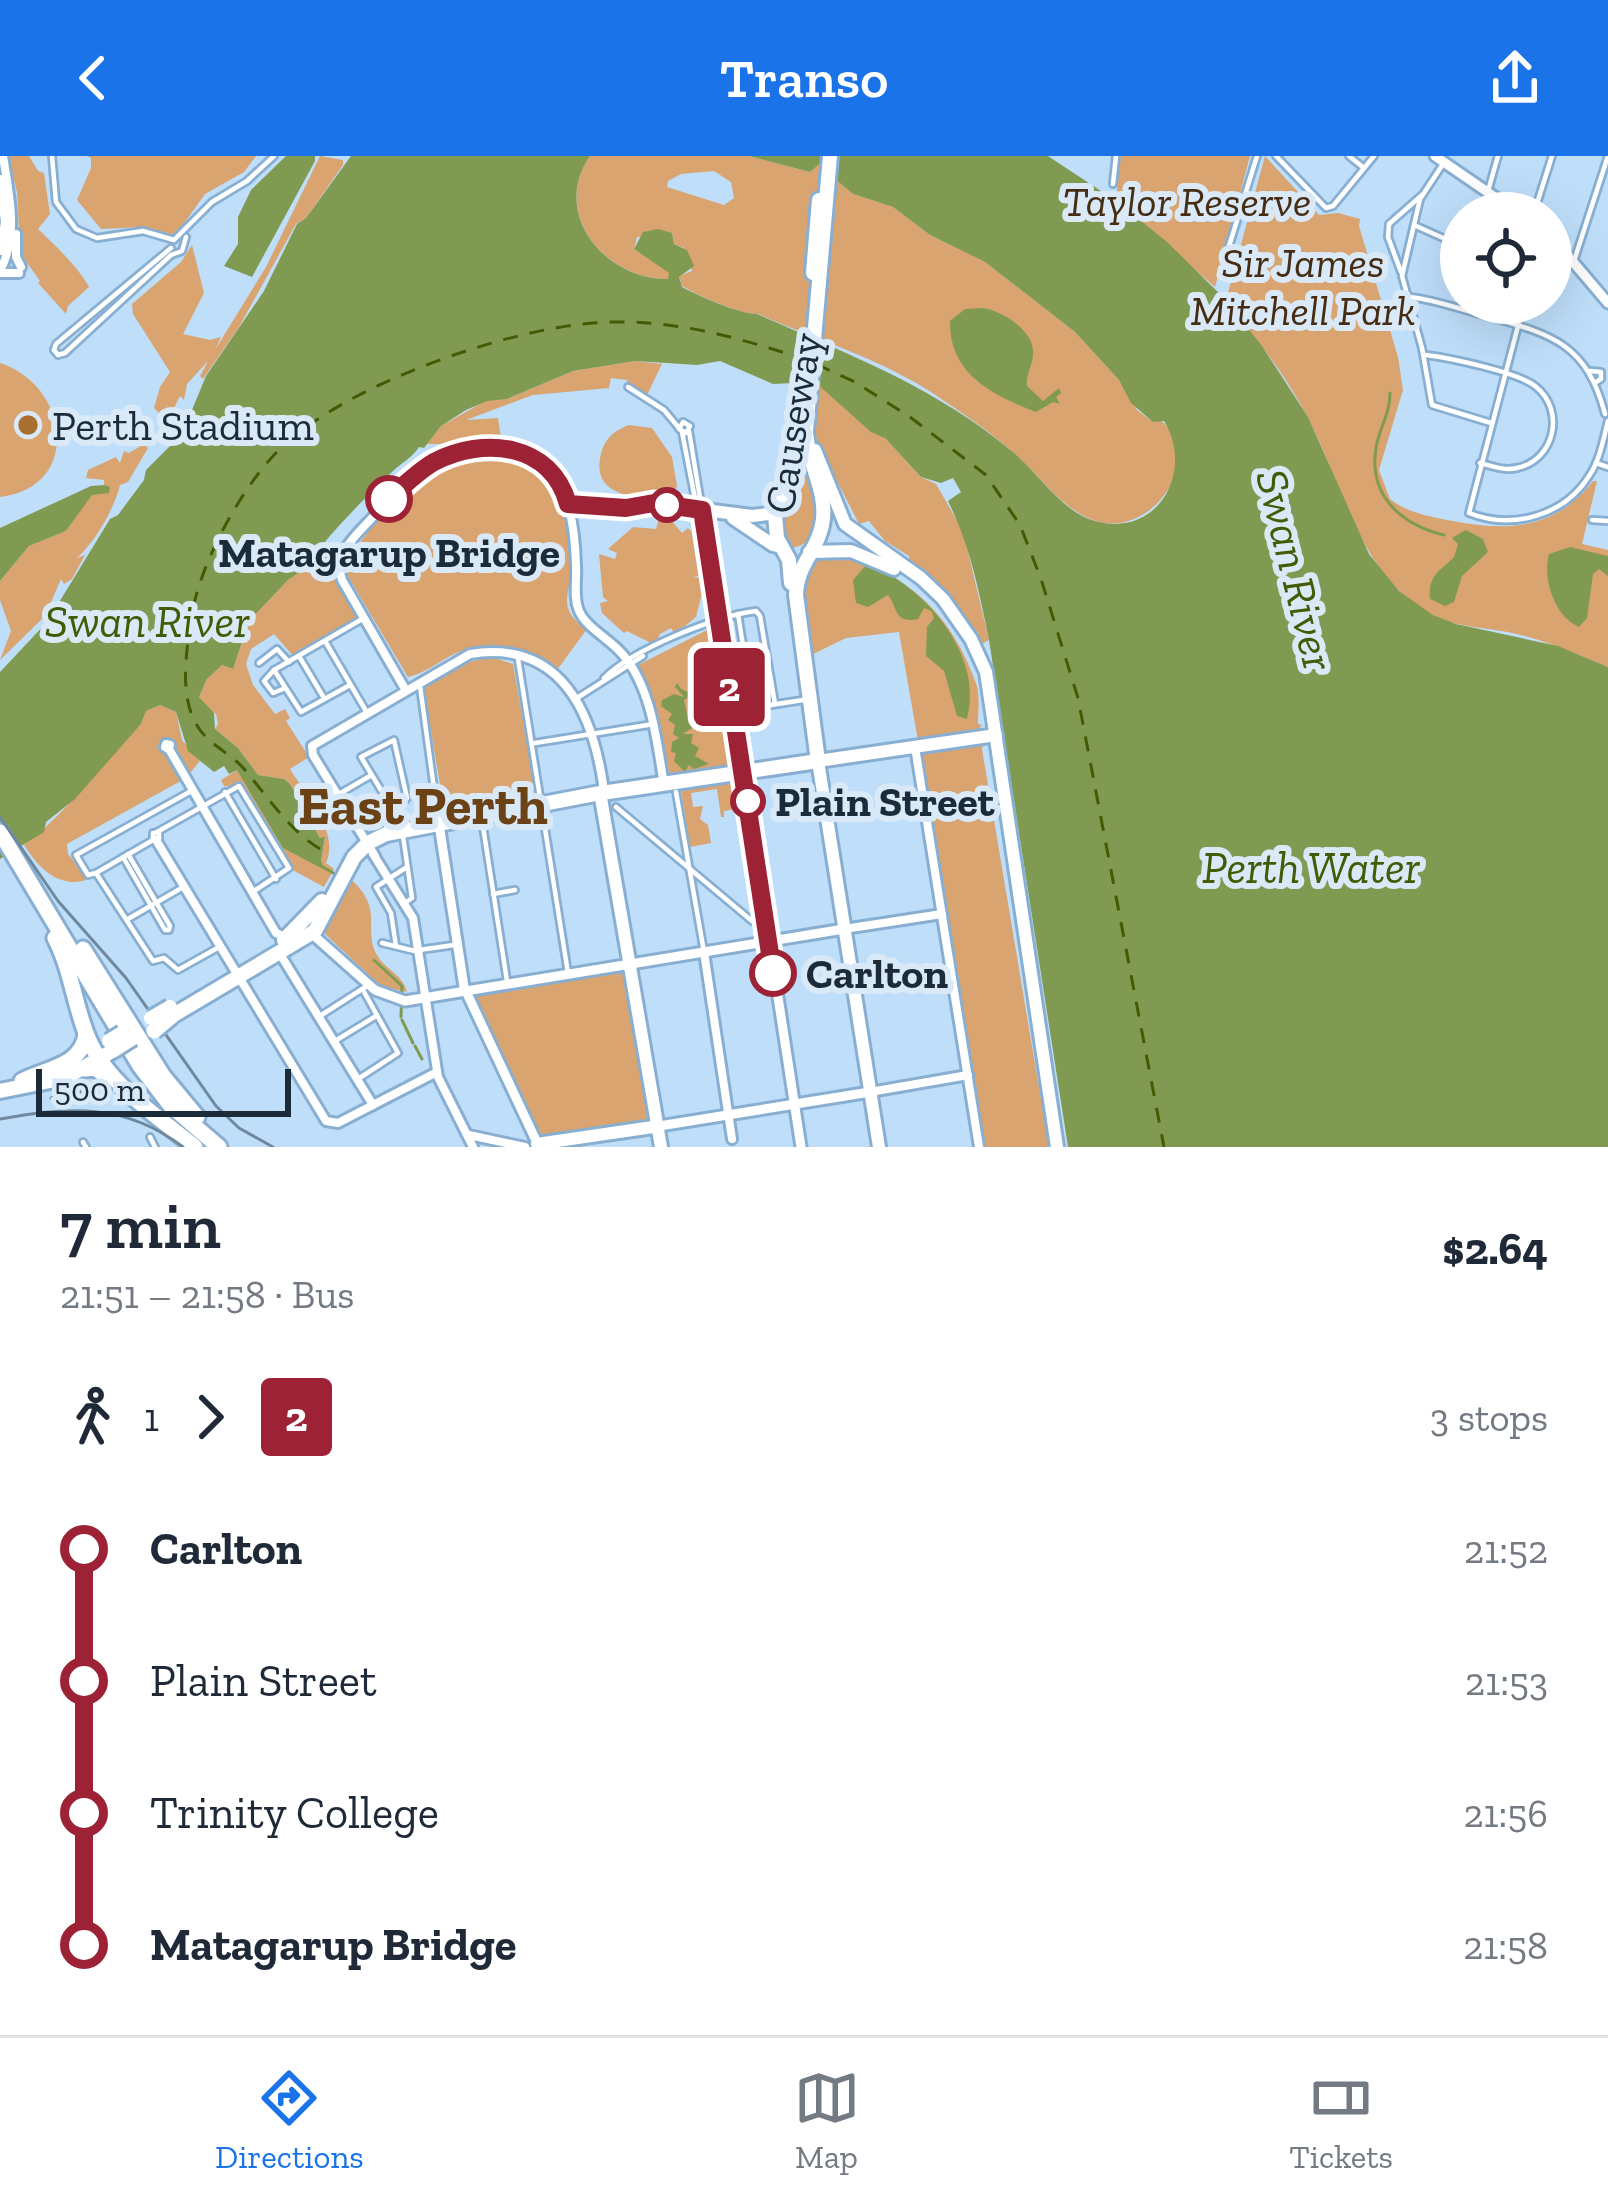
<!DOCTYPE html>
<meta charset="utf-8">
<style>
body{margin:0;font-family:"Zilla Slab",serif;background:#f6f6f7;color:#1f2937;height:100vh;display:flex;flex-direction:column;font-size:45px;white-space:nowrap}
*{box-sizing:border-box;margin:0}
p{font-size:39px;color:#747a83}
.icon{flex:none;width:66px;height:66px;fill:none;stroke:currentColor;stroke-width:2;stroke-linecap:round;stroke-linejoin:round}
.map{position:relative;height:991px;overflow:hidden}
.sheet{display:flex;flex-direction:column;background:#fff;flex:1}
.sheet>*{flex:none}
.badge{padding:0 24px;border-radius:9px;font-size:42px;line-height:78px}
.controls{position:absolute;left:1440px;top:36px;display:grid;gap:24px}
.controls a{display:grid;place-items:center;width:132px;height:132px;border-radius:50%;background:#fff;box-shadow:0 12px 48px #0002;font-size:60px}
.scale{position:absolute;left:36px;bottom:30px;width:255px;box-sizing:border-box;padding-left:12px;border:6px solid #1c2b39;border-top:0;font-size:33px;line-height:42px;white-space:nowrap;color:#1c2b39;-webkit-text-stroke:9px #d9e9f7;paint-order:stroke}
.map>.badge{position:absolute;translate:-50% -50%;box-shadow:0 0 0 6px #fff}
.legs{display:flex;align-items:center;gap:18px;height:132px;padding:0 60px;font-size:39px}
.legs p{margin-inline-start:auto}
.summary{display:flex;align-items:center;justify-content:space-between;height:204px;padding:0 60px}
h1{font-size:66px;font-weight:600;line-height:90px}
ul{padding:0 60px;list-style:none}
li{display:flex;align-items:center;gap:42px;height:132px;font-size:45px}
li i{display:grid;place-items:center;width:18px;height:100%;margin:0 15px;background:currentColor}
li i::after{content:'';width:30px;height:30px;margin:-15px;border:9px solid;border-radius:50%;background:#fff}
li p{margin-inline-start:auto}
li:first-child i{background:linear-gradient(#0000 50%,currentColor 0)}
li:last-child i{background:linear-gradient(currentColor 50%,#0000 0)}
header{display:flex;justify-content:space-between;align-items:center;height:156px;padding:0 60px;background:#1a73e8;color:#fff;font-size:54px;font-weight:600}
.tabs{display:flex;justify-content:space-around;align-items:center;height:168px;border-top:3px solid #e0e1e3;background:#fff;font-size:33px;color:#747a83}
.tabs a{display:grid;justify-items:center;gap:6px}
.tabs .selected{color:#1a73e8}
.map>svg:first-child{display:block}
</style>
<header><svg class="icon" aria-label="back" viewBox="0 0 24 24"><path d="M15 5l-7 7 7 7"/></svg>Transo<svg class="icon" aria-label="share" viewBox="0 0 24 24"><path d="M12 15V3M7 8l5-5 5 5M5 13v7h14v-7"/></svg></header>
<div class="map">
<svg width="1608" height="991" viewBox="0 0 1608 991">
<rect width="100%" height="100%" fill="#bedefa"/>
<g fill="#d9a46f" fill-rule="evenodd">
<path d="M8,0H29L38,15L44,17L50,58L38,73C54,88 79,112 89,131L68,150L66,158L38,127L40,125L20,97L17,36Z"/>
<polygon points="87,0 256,0 244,16 205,38 175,80 143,71 101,73 77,44 91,12 91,2"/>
<polygon points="320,0 343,4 343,9 306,62 296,68 239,171 203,223 200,220 208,205 187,228 184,244 180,240 172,256 159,257 154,252 160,231 170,216 133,158 132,148 181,106 192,89 204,137 183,178 210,184 221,181 215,194 266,111"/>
<path d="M590,0H749L810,16L822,6L827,7L835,23L853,38L893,51L930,79L985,106L1075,176L1119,224L1137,254L1153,266L1160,264C1209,300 1151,386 1093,364C1062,353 1040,320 1016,299C991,276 962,257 934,238C881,203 815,183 758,158C737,157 701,141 682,130L679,120L692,115L684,92L674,88L672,77L637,81L634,93L670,117L668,123C606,124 550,57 590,0ZM714,15L731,26L734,42L724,49L667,31L668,25L681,18Z"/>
<polygon points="1120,0 1250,0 1215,131 1116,45"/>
<path d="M1265,0L1319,59L1338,57L1360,63L1359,70L1398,201L1403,234L1379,314L1390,343C1407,357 1432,361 1453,365C1509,376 1556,373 1593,325H1597L1582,388L1608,394V511C1576,498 1546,484 1512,477C1485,471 1456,472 1431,458C1360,419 1344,333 1310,266C1288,222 1256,182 1226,144Z"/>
<path d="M635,205L662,208L647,239L627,228V224L611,222L609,232L533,239L466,264L498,262L501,282C473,287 451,288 427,288L441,270L487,244L507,243L573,215Z"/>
<path d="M0,207C69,229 83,331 0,341Z"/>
<path d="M815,226L885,282L921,321L936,328L963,375L989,484L980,489L958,452L910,406L909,400L885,385L869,365L859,368L832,315L826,318C814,285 812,261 815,226Z"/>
<path d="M629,269L652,272L672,301L677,330L671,341C642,344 593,342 600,303C603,285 611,276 629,269Z"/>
<path d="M144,288L148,292L128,326L120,329C115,350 97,384 77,402L85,399L72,423L64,428L61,423L45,460L0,504L11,475L0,444V425L29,390L66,375L92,338L110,332L104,329V324L86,322L88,314L116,301L120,307L124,295L129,297Z"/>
<path d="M799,293L804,294C812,323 837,386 790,392L785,390L780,364Z"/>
<path d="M487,295C555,300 569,346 572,407C573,434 553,452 587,473L557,514C527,497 485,483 452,499C437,507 423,518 408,521L343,412C374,362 425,302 487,295Z"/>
<polygon points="659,362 670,363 682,377 688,372 692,376 705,419 692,421 701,422 702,437 696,461 675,478 671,472 660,478 655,489 627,475 624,477 602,457 600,447 608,445 603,441 599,398 615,403 617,397 608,393 633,371 656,373"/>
<path d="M324,389L339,399L337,420L358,462L294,501L274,478L251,493L246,508L253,529L275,558L285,553L290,562L286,565L309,601L290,613C306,639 340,676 326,707L334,713L324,731L289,712L243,633L224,630L221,624L237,614L276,674L280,687L321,705L325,682H320L290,628L284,623L258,619L238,592L215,573L218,568L216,558L205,551L199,541L207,523L222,509L233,513L249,465L288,424L310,409L312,400Z"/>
<path d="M842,399C912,420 953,461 977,530C980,541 978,557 978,568L982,569L979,573L918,585L899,476L846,482L805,502L800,422L810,402Z"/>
<polygon points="709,473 734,608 729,613 672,621 667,617 658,565 636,510"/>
<polygon points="492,501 513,508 537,644 451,658 444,652 423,528 459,508"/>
<path d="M160,549L176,556L182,584L200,605L186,622L67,688L68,698L89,723C59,734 39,712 24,689C67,657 103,607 141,568L146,555Z"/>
<polygon points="984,586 982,593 1049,991 983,991 920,593"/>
<polygon points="737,625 742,656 737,657 736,653 724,655 724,661 721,661 717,633 691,637 693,651 703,650 700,663 708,669 711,687 690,691 681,634"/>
<path d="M348,721C386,752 362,772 377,799C386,815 402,817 407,836L381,830L326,779L323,770Z"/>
<polygon points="619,812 631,833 637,893 646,931 647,968 543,982 536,974 474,838"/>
</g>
<g fill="#809b51">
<polygon points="286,0 315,0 315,5 252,121 224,110 238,88 238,61 251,34"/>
<path d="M351,0H590C550,57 605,124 668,123L669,117L634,93L643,76L658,73L672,77L674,88L687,94L694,110L679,121L682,131C701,141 737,157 757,158C848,198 938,232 1014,297C1040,319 1064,359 1099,366C1160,380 1194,313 1164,265L1153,266L1131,247L1119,224L1075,176L985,106L930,79L893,51L853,38L835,23L827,7L822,6L810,16L749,0H1048L1116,45L1166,85L1226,144L1262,190L1308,261L1369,398L1399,435L1433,459L1456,468L1558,490L1608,511V991H1068L989,484C979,435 970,389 948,345L961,336L953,322L941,327L921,321L885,282L871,276L815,226L773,228L720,205L697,209L635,205L573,215L507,243L487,245L466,254L441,270L424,292L419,291C413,301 401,307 392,316C374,333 314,392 310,409L288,424L249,465L233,513L222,509L207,523L199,541L214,557L215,573L238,592L258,619L284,623L290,628L320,682L325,681L321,705L325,714L283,692L237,614L229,618L224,610L214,616L188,595L176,556L160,549L146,555L141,568L75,643L46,666L44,676L0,703V516L47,466L110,363L118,359L144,324L146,314L182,278L206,220L264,135L297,68L306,62Z"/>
<path d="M983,152C1003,155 1036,176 1033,199C1032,212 1026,216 1027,230L1043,245L1059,232L1061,237L1056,241L1060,248L1053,246L1036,256C992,239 949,218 950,165L965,153Z"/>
<polygon points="104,329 110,331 109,337 92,339 66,375 29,390 0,425 0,372 91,330"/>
<path d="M1466,374L1483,383L1488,396L1462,420L1454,446L1445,450L1430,443C1428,419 1439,416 1454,401L1458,388L1452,382Z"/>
<path d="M1570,391L1608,400V420L1599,413L1593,418L1587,462L1579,471C1555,461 1542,423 1549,398Z"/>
<path d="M867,408C923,428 985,499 967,563L957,560L944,515L926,500L927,471L934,462L931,455L924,452L918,463C894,468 898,452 888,439L868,451L856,447L853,424Z"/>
<polygon points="677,527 681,533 693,538 684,544 688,562 695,559 691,548 698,539 704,546 699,552 702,557 708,546 715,547 720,566 711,571 707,559 701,558 696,562 697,569 683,578 693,578 691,587 699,592 695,600 709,608 694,613 689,609 685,616 674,605 676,597 671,596 672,586 679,582 673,578 675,569 668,564 672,558 661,550 662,544 674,538 684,541 675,531"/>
</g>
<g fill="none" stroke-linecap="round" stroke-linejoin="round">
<g stroke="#809b51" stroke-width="3">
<path d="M1390,237C1390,259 1379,272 1376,292C1368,340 1402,369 1444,379"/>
<polyline points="323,711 340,721"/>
<polyline points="374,804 402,830 401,861"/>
<polyline points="402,864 413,887"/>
<polyline points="415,890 422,903"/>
</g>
<g stroke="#435b04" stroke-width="3" stroke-dasharray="15 12" stroke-linecap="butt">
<polyline points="816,208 855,226 910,261 986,319 1020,369 1041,423 1078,542 1164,991"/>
<path d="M320,693C290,675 267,640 245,614C232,598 209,589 198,571C179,542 186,497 191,464C198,410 243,327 283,290C349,228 504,174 593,167C668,161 737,181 807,204"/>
</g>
<g stroke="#88afd1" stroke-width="10">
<g id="minor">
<polyline points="52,0 56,46 76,73 97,82 143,75 174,84 212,46 247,25 274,0"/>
<polyline points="1276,0 1326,52 1333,50 1374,0"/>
<polyline points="1349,0 1364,12"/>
<polyline points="1443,8 1420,43 1402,120 1422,192 1432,249 1491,267"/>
<polyline points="1113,28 1116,0"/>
<polyline points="1488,35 1498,0"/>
<polyline points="1534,57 1552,0"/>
<polyline points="1414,69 1461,90"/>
<polyline points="1551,98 1563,87"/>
<polyline points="1226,100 1257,0"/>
<polyline points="1574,105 1608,0"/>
<polyline points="1401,116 1388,81 1389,68 1422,39"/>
<path d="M1409,141C1433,143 1459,153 1483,159C1549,178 1586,185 1605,258"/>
<path d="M1524,147L1469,357C1512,374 1564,360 1589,320C1600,304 1603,284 1608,265"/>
<polyline points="54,194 58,199 65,197 171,99 182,95 186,81"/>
<polyline points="54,194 56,188 171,92"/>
<path d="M1426,199C1450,202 1517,216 1535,230C1566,254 1555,304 1517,312C1504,315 1492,310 1480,307"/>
<polyline points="1590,215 1601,216 1601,223 1596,226"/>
<polyline points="628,231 664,254 679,272"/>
<polygon points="683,266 690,270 686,277 679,273"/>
<polyline points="689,275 701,348"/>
<polyline points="1596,307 1608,311"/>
<polyline points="568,348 620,352 654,347 697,353 682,276"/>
<polyline points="647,350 695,357"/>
<polyline points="1592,364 1608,365"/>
<polyline points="738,458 753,552"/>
<polyline points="325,485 366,555"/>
<polyline points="299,500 324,542"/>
<polyline points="518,503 568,817"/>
<polyline points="259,507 277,493 289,506"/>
<polyline points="725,507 767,500"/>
<polyline points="274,514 264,525 273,537 283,533"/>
<path d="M604,522C633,493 716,460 756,455L760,460L775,548"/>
<polyline points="350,529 301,556 274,514 364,462"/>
<polyline points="420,530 438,662"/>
<polyline points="577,542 643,500"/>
<polyline points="732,555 803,544"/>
<polygon points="394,584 407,642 403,647 390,649 361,601"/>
<polyline points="535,587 654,568"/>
<polyline points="225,636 276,723"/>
<polyline points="676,636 704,796"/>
<polyline points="339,638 370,620"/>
<polyline points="616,651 752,765"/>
<polyline points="482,664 507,825"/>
<polyline points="157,676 239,630 289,712 254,735"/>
<rect x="153" y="677" width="6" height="6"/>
<polyline points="403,680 412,742 405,747"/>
<polyline points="123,701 165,774 169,774 170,770 128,698"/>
<polyline points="96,717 153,805 164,802 178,814 221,790"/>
<polyline points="96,717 88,719 76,699 193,634"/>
<polyline points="96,717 153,684"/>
<polyline points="493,738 515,734"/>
<polyline points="128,763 185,730"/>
<polyline points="382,787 419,796"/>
<polyline points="396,790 391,757 376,731 407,711"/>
<polyline points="419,794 454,789"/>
<polyline points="320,860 370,828"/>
<polyline points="335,885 376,860"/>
<polyline points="358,923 398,897 363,834"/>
<polyline points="150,981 155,991"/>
<polyline points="83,986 86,991"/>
</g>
</g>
<g stroke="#88afd1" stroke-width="14">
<g id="tertiary">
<polyline points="0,23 5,66 0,95"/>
<polyline points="16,78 16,101 21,111"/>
<path d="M0,115C19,78 9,39 3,0"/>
<polyline points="0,117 19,117"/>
<path d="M405,533L342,424C333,398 355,380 372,362C411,320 476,263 537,303C570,325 575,373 576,410C577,424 573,441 579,455C587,473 612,484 624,500C652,534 657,587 664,629"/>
<polygon points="166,588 170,589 168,593 165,591"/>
<polyline points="915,591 979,991"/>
<polyline points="169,593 276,777 287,782"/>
<polyline points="156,684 326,965 338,967 437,916"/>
<polyline points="373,698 413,762 438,921 473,991"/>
<path d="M375,700L313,599L312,590L470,498C563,483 594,560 604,635"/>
<polyline points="844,773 942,758"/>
<polyline points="704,796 732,983"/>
<polyline points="280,798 373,949"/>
<polyline points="870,936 968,919"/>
<polyline points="469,979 525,991"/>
</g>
</g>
<g stroke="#88afd1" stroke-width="15">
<g id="secondary">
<polyline points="1435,0 1518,57"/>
<polyline points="1551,80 1608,147"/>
<polyline points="744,619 801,991"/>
<polyline points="439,668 464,831 539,991"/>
<polyline points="311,777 375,834 405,845 844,773"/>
<polyline points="653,971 870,936"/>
</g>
</g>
<g stroke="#88afd1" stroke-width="18">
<g id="primary">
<polyline points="815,294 845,368 921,422 943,443 971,483 986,516 1057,991"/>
<polyline points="733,362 773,389 783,391"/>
<polyline points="809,396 851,395 894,413"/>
<polyline points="739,619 697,353 752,360 769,358 776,347"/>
<polyline points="601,642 661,991"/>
<polyline points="537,988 653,971"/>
<polyline points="879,991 818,605 996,579"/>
</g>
</g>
<g stroke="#88afd1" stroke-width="20">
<g id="trunk">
<polyline points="813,117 819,44"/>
<polyline points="791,427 789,404 777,382 775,359 793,305 799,271"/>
<path d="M818,605L796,439C797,408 817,396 822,369C829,337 807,307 806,275L830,0"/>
<polyline points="284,784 322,745"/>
<polyline points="172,860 315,775 354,701 368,687 386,678 595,638 818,605"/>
<polyline points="0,935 65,922 114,894"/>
</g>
</g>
<g stroke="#88afd1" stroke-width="21">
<g id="motorway">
<polyline points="0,676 140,910 170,949 219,991"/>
<path d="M55,782C72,815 74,849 88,882C107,928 158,961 195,991"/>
<polyline points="83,793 163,920 197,961"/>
<polyline points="84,913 95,912 108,921"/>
<path d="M22,925C47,912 82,910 86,878"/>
</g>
</g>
<use href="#minor" stroke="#fff" stroke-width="4.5"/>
<use href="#tertiary" stroke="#fff" stroke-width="8"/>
<use href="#secondary" stroke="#fff" stroke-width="9"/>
<use href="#primary" stroke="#fff" stroke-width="12"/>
<use href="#trunk" stroke="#fff" stroke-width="14"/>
<use href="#motorway" stroke="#fff" stroke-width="15"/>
<g stroke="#70889d" stroke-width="3">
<polyline points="0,661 58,745 126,822 216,950 239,972 273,991"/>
<polyline points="51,942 103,931"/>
<path d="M0,963C68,950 126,947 183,991"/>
</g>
<g stroke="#88afd1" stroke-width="20" stroke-linecap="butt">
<g id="trunk-bridge">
<polyline points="151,862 170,851"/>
<polyline points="109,885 122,877"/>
<polyline points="114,894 133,882"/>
</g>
</g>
<g stroke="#88afd1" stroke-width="21" stroke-linecap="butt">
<polyline id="motorway-bridge" points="154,875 172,860"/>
</g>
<use href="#trunk-bridge" stroke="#fff" stroke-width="14"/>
<use href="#motorway-bridge" stroke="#fff" stroke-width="15"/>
</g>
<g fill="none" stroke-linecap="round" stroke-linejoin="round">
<g stroke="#fff" stroke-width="27">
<path id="line-1" d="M389,343C403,330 417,316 434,306C484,280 551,287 568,348L626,352L654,347L702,354L773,817"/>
</g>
<use href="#line-1" stroke="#9d2235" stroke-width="18"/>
</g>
<circle fill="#a96f2f" stroke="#d9e9f7" stroke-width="4.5" cx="28" cy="269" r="12"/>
<g fill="#fff" stroke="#9d2235" stroke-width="6">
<circle cx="389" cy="343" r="21"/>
<circle cx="667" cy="349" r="15"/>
<circle cx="748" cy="645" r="15"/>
<circle cx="773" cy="817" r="21"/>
</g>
<g text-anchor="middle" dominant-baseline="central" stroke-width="12" stroke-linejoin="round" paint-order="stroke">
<g font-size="42" font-style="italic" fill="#452c12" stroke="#d9e9f7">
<text x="1187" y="45">Taylor Reserve</text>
<text x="1303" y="106">Sir James<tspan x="1303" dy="48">Mitchell Park</tspan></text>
</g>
<g font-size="42" fill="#1c2b39" stroke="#d9e9f7">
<text transform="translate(793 267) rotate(-81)">Causeway</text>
</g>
<g font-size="42" fill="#1c2b39" stroke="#d9e9f7" text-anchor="start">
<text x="52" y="269">Perth Stadium</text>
</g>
<g font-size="42" font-weight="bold" fill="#1c2b39" stroke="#d9e9f7" text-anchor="start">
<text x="389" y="396" text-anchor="middle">Matagarup Bridge</text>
<text x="775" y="645">Plain Street</text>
<text x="806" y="817">Carlton</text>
</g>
<g font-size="45" font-style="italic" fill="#435b04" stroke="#d9e9f7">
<text transform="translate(1295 414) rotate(76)">Swan River</text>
<text x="147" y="466">Swan River</text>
<text x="1311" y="712">Perth Water</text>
</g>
<g font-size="54" font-weight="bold" fill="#6a4215" stroke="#d9e9f7">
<text x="423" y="649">East Perth</text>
</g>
</g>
</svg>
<div class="controls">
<a><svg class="icon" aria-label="locate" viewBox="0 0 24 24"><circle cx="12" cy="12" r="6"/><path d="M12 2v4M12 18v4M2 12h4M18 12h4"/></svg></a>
</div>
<div class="scale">500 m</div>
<b class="badge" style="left:729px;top:531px;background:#9d2235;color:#fff">2</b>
</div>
<section class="sheet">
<div class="summary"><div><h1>7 min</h1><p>21:51 – 21:58 · Bus</p></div><b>$2.64</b></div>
<div class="legs"><svg class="icon" aria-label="walk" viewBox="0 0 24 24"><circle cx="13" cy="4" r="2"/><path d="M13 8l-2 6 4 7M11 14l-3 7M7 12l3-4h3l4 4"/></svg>1<svg class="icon" aria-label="forward" viewBox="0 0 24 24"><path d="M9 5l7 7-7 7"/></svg><b class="badge" style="background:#9d2235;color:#fff">2</b><p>3 stops</p></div>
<ul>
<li><i style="color:#9d2235"></i><b>Carlton</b><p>21:52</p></li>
<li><i style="color:#9d2235"></i><span>Plain Street</span><p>21:53</p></li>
<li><i style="color:#9d2235"></i><span>Trinity College</span><p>21:56</p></li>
<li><i style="color:#9d2235"></i><b>Matagarup Bridge</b><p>21:58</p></li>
</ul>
</section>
<nav class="tabs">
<a class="selected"><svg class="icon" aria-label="directions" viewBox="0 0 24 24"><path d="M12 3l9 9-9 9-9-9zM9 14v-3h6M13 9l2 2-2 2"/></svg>Directions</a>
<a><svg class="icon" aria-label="map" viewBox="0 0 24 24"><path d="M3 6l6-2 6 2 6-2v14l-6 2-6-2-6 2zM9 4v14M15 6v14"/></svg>Map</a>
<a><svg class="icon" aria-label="tickets" viewBox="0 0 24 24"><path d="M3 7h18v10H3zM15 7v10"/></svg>Tickets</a>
</nav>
